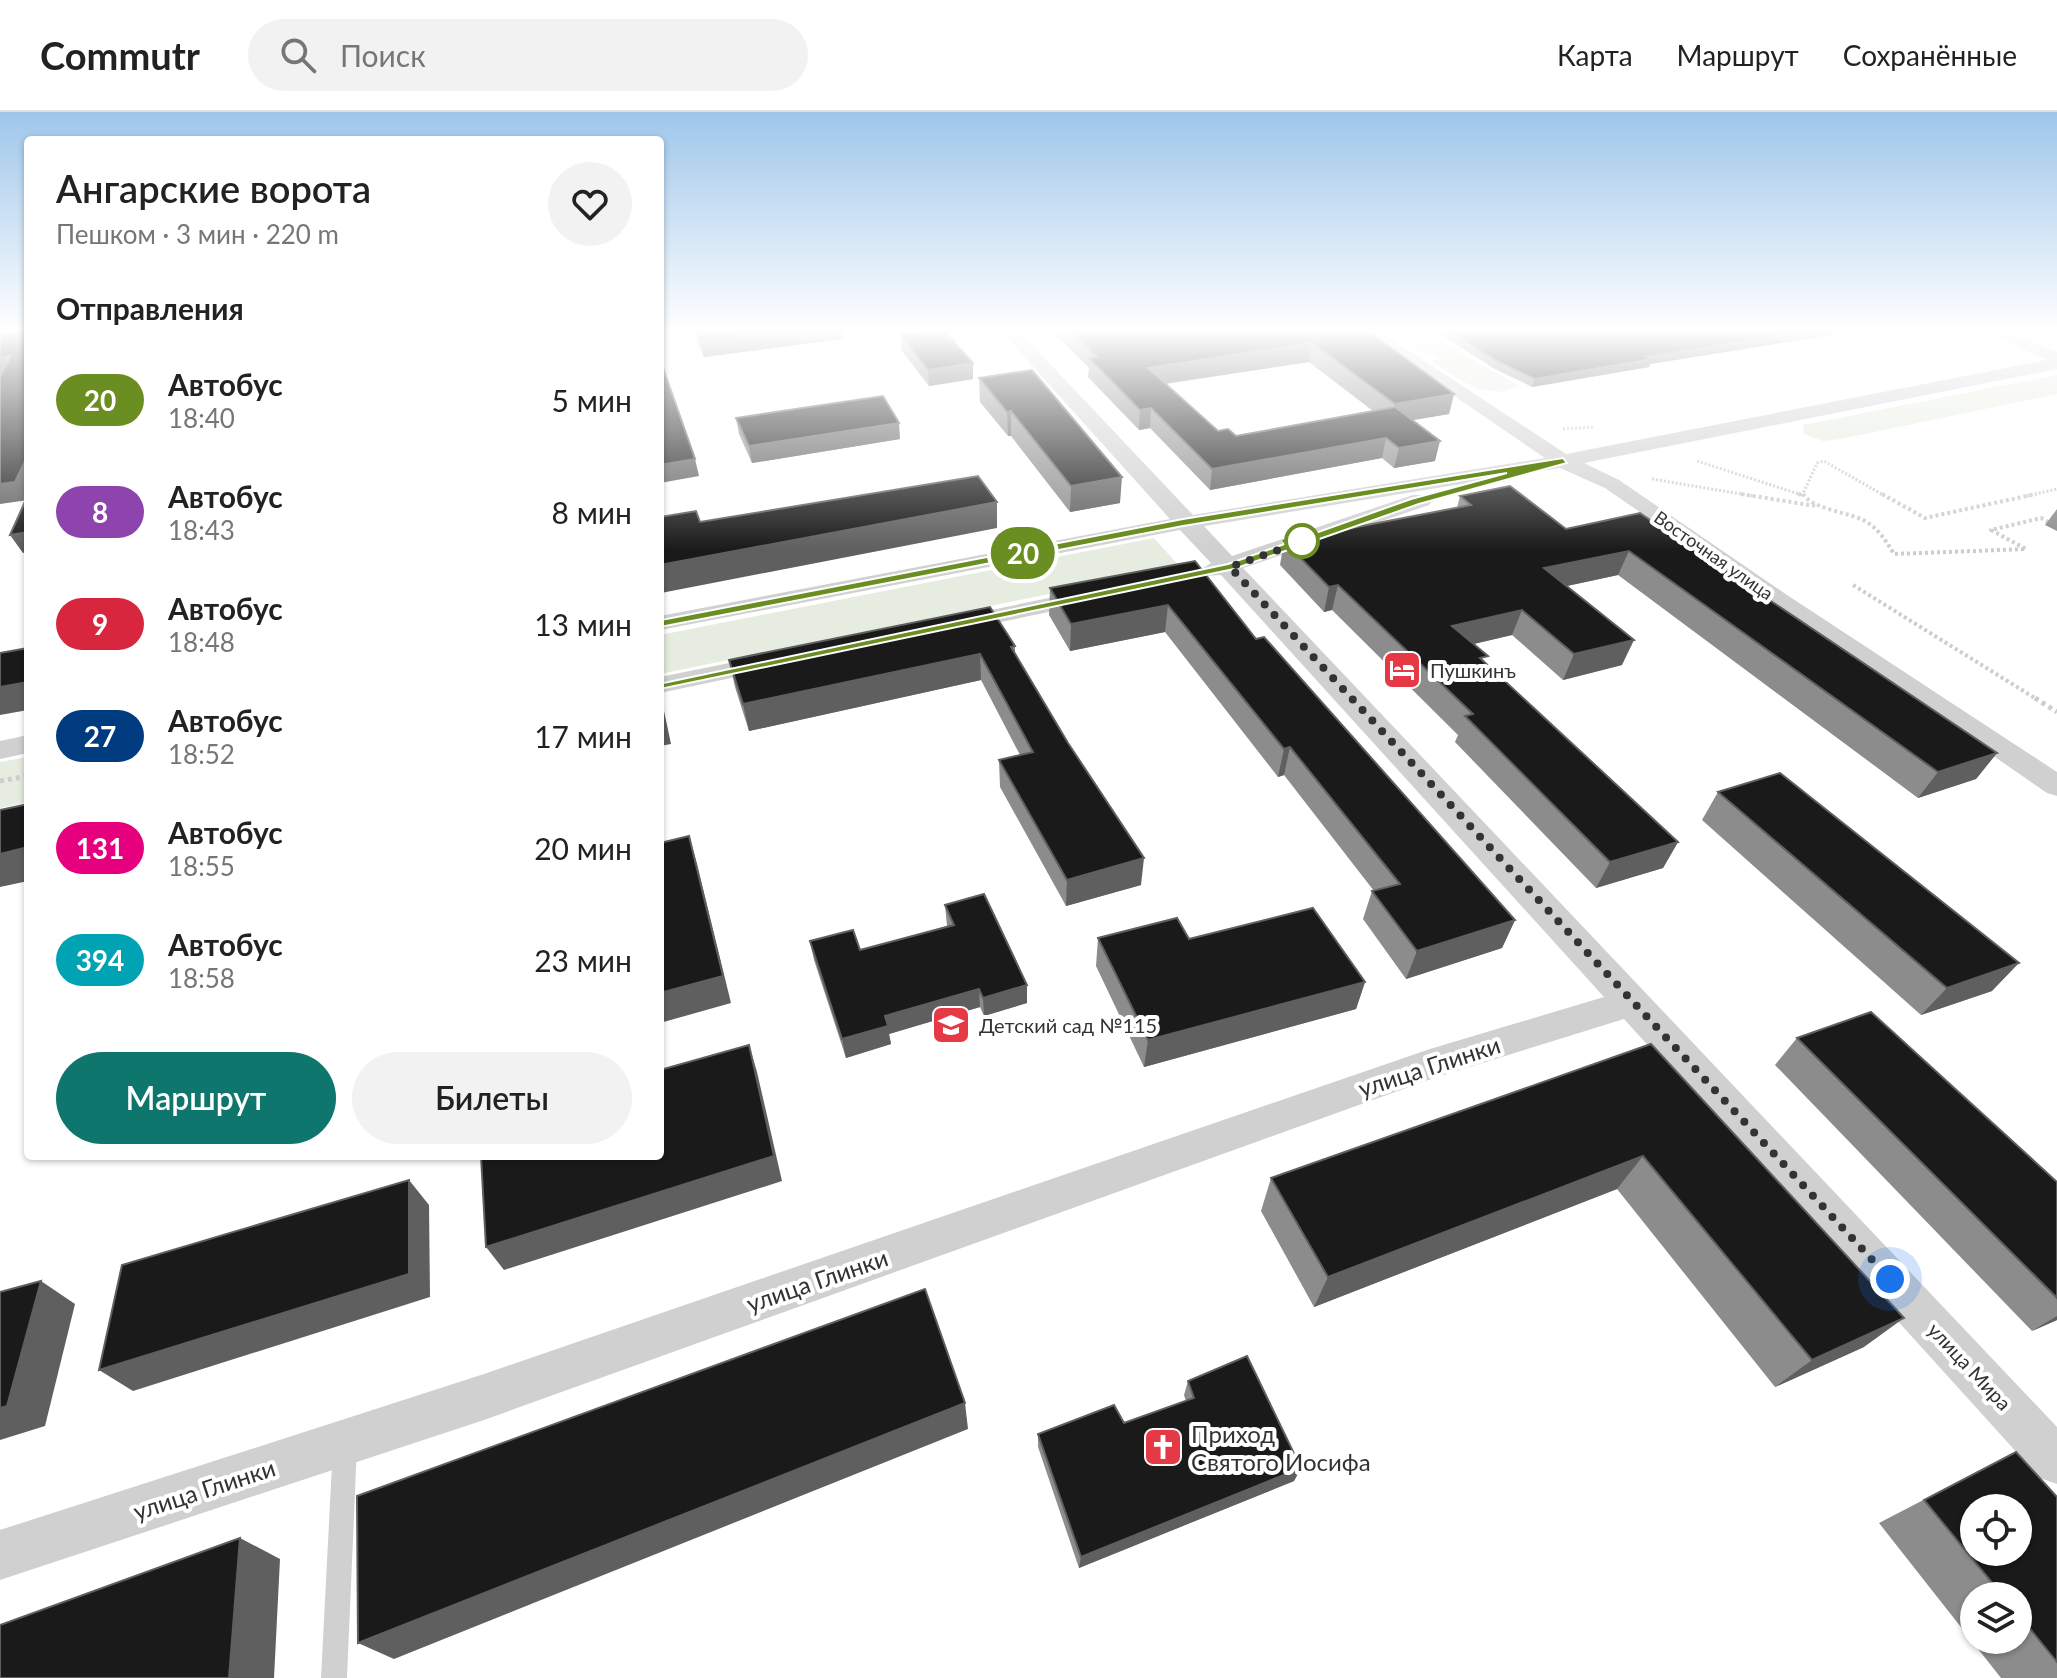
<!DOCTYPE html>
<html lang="ru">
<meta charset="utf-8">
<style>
body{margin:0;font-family:Lato,sans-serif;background:#f2f2f2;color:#222;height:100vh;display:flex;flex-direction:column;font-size:30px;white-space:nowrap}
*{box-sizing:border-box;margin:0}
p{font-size:26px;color:#767676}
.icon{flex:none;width:44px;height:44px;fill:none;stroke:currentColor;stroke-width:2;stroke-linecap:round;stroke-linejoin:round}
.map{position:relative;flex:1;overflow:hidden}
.drawer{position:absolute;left:24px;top:24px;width:640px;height:1024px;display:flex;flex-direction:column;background:#fff;border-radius:8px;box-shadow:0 2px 6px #0004}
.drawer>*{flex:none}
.badge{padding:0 16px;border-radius:26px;font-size:28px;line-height:52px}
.tools{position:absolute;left:1960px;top:1382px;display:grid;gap:16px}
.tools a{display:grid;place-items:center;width:72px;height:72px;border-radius:50%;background:#fff;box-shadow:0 2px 6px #0004;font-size:40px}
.you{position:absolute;width:40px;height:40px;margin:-20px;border:6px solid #fff;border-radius:50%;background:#1a73e8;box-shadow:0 0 0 12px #1a73e833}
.map>.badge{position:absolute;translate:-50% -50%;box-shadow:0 0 0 4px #fff}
h2{padding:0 32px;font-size:30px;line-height:72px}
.round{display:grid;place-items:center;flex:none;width:84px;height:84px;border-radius:42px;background:#f2f2f2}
.headline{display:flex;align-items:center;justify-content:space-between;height:136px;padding:0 32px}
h1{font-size:38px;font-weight:600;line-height:60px}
.cta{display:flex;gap:16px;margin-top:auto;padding:16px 32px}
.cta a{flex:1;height:92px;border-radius:48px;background:#0f766e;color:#fff;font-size:32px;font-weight:600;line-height:92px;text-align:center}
.cta a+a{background:#f2f2f2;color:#222}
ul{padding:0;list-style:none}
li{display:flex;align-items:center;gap:24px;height:112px;padding:0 32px}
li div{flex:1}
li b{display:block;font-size:30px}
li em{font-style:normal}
li .badge{min-width:88px;font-weight:700;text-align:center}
header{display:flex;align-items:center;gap:48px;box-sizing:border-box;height:112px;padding:0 40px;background:#fff;border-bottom:2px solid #e0e0e0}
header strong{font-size:38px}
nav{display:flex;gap:44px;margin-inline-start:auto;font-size:28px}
.search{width:560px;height:72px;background:#f2f2f2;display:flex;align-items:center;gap:20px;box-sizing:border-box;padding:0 28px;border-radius:44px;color:#767676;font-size:30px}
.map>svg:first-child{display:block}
</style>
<header>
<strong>Commutr</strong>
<div class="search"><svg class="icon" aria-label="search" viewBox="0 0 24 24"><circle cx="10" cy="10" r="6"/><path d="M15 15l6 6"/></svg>Поиск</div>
<nav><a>Карта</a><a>Маршрут</a><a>Сохранённые</a></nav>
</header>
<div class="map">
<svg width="2057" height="1566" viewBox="0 0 2057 1566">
<rect width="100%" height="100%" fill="#fff"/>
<g fill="#e6ecdf">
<path d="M1400,219C1419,219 1448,224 1461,241L1518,273C1491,292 1454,265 1431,249L1440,246L1411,235Z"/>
<polygon points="2057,263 2057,282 1841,327 1823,329 1804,322 1803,313"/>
<polygon points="1154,426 1180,455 660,562 660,523"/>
<polygon points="28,645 28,690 0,696 0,650"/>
</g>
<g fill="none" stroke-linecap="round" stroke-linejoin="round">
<g stroke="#cdcdcd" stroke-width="3" stroke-dasharray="2 2" stroke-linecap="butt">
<polyline points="1563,317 1593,315"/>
<polyline points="1697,349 1802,383"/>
<polyline points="1652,367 1753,384"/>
<polyline points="1802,384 1817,351 1824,349 1885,384"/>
<polyline points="2027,384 2057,377"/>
</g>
<g stroke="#cdcdcd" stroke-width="4" stroke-dasharray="3 3" stroke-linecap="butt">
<polyline points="1741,382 1816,394"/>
<polyline points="1798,382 1802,383"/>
<path d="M1803,382C1812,397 1848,400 1865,409C1879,417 1886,429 1894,442L2026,437L1991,418L2041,406L2048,410L2057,407"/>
<polyline points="1882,382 1925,406 2036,382"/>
<polyline points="1853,473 2038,588"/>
</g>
<g stroke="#cdcdcd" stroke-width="5" stroke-dasharray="4 4" stroke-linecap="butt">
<polyline points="2035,586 2057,600"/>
<polyline points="0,669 28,664"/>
</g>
<polygon fill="#d0d0d0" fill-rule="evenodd" points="345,1321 353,1325 357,1333 347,1566 321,1566 333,1333 337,1325"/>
<g fill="#d0d0d0" fill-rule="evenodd">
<polygon points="1001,219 1019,219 1193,403 1545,346 1359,219 1379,219 1566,342 2047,248 1983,219 2007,219 2057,240 2057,257 1584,351 1619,368 1787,483 2057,660 2057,684 2047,681 1605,376 1560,356 1204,414 1232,444 1413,383 1429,383 1432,388 1429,393 1243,456 2057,1315 2057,1372 2040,1366 1624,907 1434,966 484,1308 0,1468 0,1418 484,1262 1430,937 1604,885 1221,463 1203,464 1199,459 1211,451 1180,418 660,518 660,504 1170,407"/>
<polygon points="1092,477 1104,484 1101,489 953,520 941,513 953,506"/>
<polygon points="774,542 783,545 787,550 783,555 660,581 660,565"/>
<polygon points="28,623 28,641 0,647 0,629"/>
</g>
</g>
<g fill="#8c8c8c" fill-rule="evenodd">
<polygon points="692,219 842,219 843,227 704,245"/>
<path d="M1052,219H1368L1454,282L1449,302L1412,308L1435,349L1394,356L1382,346L1210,378L1150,316L1139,318L1088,265L1089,256ZM1309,250L1373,299L1236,324L1218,319L1166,272Z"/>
<polygon points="1435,219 1839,219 1837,222 1650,252 1649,255 1532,275 1495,257"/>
<polygon points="900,222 973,251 973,267 929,274 901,238"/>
<polygon points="979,266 1120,391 1070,400 1011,324 1008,324 980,290"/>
<polygon points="736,306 900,327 752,351 739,322"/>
<polygon points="1460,384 1566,417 1640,401 1997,641 1976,667 1918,686 1618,463 1567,474 1622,553 1563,568 1512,523 1473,532 1485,551 1678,730 1663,756 1596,776 1455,630 1458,623 1332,498 1324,500 1280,453 1284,429 1457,396"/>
<polygon points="2057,397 2057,419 2045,413"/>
<polygon points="1195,449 1256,527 1515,808 1502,836 1406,867 1363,807 1372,779 1374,779 1284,663 1278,665 1165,520 1070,539 1049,503 1050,476"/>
<polygon points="1015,534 1015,541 1141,773 1066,794 1000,675 999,648 1020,643 981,568 749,619 735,575 729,548"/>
<polygon points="1718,680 1992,879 1921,903 1702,708"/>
<polygon points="945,793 1027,891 984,904 980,895 889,922 891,932 846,946 814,848 810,829 860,838 947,814"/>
<polygon points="1098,826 1365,870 1356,897 1144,955 1096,854"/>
<polygon points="1797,926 2057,1070 2057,1208 2032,1219 1775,953"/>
<polygon points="1651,932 1864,1235 1775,1275 1617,1077 1314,1195 1261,1099 1271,1066"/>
<polygon points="1188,1269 1301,1356 1294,1369 1079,1456 1038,1335 1038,1322 1124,1311 1186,1289 1184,1283"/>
<path d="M2016,1340L2057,1385V1566H2001L1879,1411ZM1974,1484H2018V1528H1974Z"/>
</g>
<g fill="#5f5f5f">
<polygon points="780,219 842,219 843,227 704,245 701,230"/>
<polygon points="1809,219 1839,219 1837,222 1650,252 1649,255 1532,275 1535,267 1647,245"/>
<polygon points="1312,231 1309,250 1147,274 1148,256"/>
<polygon points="11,244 0,264 0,245"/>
<polygon points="973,251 973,267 929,274 928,258"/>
<polygon points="1454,282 1449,302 1390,312 1395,292"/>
<polygon points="1151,296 1150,316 1139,318 1140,298"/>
<polygon points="1011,299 1011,324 1008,324 1007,300"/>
<polygon points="899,311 900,327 752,351 749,334"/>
<polygon points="1386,326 1382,346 1210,378 1212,357"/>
<polygon points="1440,329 1435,349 1394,356 1399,336"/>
<polygon points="28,343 28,388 0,392 0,372"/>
<polygon points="695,347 699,364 660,371 660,353"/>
<polygon points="1122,365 1120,391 1070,400 1071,374"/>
<polygon points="997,390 997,416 661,481 660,476 660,453"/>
<polygon points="28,420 28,440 23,441 10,423"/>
<polygon points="1629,439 1618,463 1534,481 1544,456"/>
<polygon points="1338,473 1332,498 1324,500 1329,475"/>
<polygon points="1168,493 1165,520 1070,539 1071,512"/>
<polygon points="1522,498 1512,523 1444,539 1452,514"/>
<polygon points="1634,528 1622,553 1563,568 1574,542"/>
<polygon points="980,542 981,568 749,619 743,592"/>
<polygon points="28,570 28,598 0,603 0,575"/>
<polygon points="660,580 671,632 660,634"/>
<polygon points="1290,635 1284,663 1278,665 1284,637"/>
<polygon points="1997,641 1976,667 1918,686 1938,660"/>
<polygon points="689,724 697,752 731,891 660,911 660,881"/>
<polygon points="1678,730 1663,756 1596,776 1610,750"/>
<polygon points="28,735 28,769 0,775 0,742"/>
<polygon points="1144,746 1141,773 1066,794 1067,768"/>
<polygon points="1515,808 1502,836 1406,867 1417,839"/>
<polygon points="2019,851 1992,879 1921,903 1947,876"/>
<polygon points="1365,870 1356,897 1144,955 1148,928"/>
<polygon points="1027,873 1027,891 984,904 983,886"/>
<polygon points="979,877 980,895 889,922 891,932 846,946 842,927 885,904"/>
<polygon points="749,933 757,960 782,1069 504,1158 486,1135"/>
<polygon points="1643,1044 1617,1077 1314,1195 1328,1165"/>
<polygon points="409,1068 429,1093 430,1185 133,1279 99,1258"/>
<polygon points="41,1169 75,1192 45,1314 0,1328 0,1296"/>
<polygon points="2057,1204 2057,1208 2032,1219"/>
<polygon points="1904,1206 1864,1235 1775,1275 1812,1248"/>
<polygon points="965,1291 968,1317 394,1547 358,1531"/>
<polygon points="1301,1356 1294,1369 1079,1456 1081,1445"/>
<polygon points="240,1426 280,1447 274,1566 229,1566"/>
</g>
<g fill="#1a1a1a" stroke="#5f5f5f" stroke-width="2" fill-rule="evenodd">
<polygon points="11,219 28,219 28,343 15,370 0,372 0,264 11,244 0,245 0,222"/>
<polygon points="696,219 780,219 701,230"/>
<polygon points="919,219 945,219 973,251 928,258 900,222"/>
<polygon points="1071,219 1368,219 1454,282 1395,292 1312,231 1148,256 1218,319 1228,317 1236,324 1395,295 1440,329 1399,336 1386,326 1212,357 1151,296 1140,298 1089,246 1097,245"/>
<polygon points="1449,219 1809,219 1647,245 1652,247 1535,267 1497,249"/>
<polygon points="660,247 695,347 660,353"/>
<polygon points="1032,258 1122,365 1071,374 1011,299 1007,300 979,266"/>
<polygon points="883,284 899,311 749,334 736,306"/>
<polygon points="978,364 997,390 660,453 660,405 696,399 700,410"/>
<polygon points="1510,374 1566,417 1640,401 1997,641 1938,660 1629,439 1544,456 1634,528 1574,542 1522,498 1452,514 1488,544 1480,546 1678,730 1610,750 1465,604 1473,602 1338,473 1329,475 1284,429 1471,393 1460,384"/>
<polygon points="28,383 28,420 10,423"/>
<polygon points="1195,449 1256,527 1264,525 1515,808 1417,839 1372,779 1400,772 1290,635 1284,637 1168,493 1071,512 1050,476"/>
<polygon points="990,495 1015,534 1011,535 1068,631 1144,746 1067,768 999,648 1033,640 980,542 743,592 729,548"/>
<polygon points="28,536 28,570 0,575 0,541"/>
<polygon points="1780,661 2019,851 1947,876 1718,680"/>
<polygon points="28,692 28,735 0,742 0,698"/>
<polygon points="689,724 723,864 660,881 660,731"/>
<polygon points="984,782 1027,873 983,886 979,877 885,904 888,914 842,927 810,829 853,818 860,838 954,813 945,793"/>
<polygon points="1313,796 1365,870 1148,928 1098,826 1177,806 1189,827"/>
<polygon points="1871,900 2057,1070 2057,1186 1797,926"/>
<polygon points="1651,932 1904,1206 1812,1248 1643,1044 1328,1165 1271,1066"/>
<polygon points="749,933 774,1044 486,1135 481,1044 660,1044 660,993 662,992 660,976 660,958"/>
<polygon points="409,1068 409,1162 99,1258 122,1153"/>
<polygon points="41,1169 7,1294 0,1296 0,1180"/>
<polygon points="925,1177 965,1291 358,1531 357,1384"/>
<polygon points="1247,1244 1301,1356 1081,1445 1038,1322 1114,1293 1124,1311 1194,1286 1188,1269"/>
<path d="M2016,1340L2057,1385V1550L2018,1502V1484H2003L1924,1388ZM1974,1396H2018V1440H1974Z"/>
<polygon points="240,1426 229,1566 0,1566 0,1513"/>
</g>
<linearGradient id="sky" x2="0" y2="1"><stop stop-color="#9ec6ea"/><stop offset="0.5" stop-color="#fff"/><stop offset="1" stop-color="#fff" stop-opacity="0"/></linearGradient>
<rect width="2057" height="438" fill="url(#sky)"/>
<polygon fill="#6b8e23" stroke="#fff" stroke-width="2" points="1563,346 1567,351 1419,392 1234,457 660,577 654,573 1228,452 1411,387 1507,361 1183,414 660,515 656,514 656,509 1183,407"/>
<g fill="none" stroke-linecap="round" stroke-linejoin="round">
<polyline stroke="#333" stroke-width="8" stroke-dasharray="0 14.4" points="1302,429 1310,427 1230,455 1890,1167"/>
</g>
<defs>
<g id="hotel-square" transform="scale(2)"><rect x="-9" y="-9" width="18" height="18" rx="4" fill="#e63946" stroke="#fff"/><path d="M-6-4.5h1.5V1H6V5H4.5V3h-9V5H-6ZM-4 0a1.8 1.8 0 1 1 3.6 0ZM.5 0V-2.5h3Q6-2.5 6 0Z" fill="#fff"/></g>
<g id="school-square" transform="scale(2)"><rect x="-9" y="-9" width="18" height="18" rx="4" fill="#e63946" stroke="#fff"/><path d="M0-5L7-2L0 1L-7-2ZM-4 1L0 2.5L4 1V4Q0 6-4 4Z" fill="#fff"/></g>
<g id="church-square" transform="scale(2)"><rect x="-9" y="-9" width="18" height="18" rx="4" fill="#e63946" stroke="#fff"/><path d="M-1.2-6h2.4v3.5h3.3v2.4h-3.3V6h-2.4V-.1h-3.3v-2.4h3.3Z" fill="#fff"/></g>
</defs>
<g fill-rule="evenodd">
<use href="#hotel-square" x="1402" y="558"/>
<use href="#school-square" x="951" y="913"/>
<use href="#church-square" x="1163" y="1335"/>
</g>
<circle fill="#fff" stroke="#6b8e23" stroke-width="4" cx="1302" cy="429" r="16"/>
<g text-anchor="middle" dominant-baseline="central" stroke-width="8" stroke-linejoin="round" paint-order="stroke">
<g font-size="18" fill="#333" stroke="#fff">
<text transform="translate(1714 443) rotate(35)">Восточная улица</text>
</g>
<g font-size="20" fill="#333" stroke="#fff" text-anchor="start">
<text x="1430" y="558">Пушкинъ</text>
<text x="979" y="913">Детский сад №115</text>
</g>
<g font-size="20" fill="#333" stroke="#fff">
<text transform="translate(1970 1254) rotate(47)">улица Мира</text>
</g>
<g font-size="24" fill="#333" stroke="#fff">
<text transform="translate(1429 954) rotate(-18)">улица Глинки</text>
<text transform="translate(817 1168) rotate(-19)">улица Глинки</text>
<text transform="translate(204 1377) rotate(-18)">улица Глинки</text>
</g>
<g font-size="24" fill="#333" stroke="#fff" text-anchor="start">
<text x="1191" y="1321">Приход<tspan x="1191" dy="28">Святого Иосифа</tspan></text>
</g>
</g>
</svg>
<div class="tools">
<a><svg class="icon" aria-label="locate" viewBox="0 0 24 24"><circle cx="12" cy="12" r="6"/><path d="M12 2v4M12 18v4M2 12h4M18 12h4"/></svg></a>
<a><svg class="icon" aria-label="layers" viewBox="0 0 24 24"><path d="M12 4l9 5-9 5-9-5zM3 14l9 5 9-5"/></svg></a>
</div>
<div class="you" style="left:1890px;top:1167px"></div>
<b class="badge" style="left:1023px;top:441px;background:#6b8e23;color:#fff">20</b>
<section class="drawer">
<div class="headline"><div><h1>Ангарские ворота</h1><p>Пешком · 3 мин · 220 m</p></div><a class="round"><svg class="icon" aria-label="heart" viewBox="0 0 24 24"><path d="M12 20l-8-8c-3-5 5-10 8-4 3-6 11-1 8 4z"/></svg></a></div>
<h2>Отправления</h2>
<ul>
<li><span class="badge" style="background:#6b8e23;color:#fff">20</span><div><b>Автобус</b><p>18:40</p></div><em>5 мин</em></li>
<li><span class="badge" style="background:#8e44ad;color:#fff">8</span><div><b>Автобус</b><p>18:43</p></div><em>8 мин</em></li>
<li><span class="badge" style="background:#d7263d;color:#fff">9</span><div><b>Автобус</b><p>18:48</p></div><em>13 мин</em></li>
<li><span class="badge" style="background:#003b80;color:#fff">27</span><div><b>Автобус</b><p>18:52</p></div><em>17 мин</em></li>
<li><span class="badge" style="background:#e6007e;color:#fff">131</span><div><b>Автобус</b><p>18:55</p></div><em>20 мин</em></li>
<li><span class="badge" style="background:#00a3b4;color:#fff">394</span><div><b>Автобус</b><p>18:58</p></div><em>23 мин</em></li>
</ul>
<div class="cta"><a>Маршрут</a><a>Билеты</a></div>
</section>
</div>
